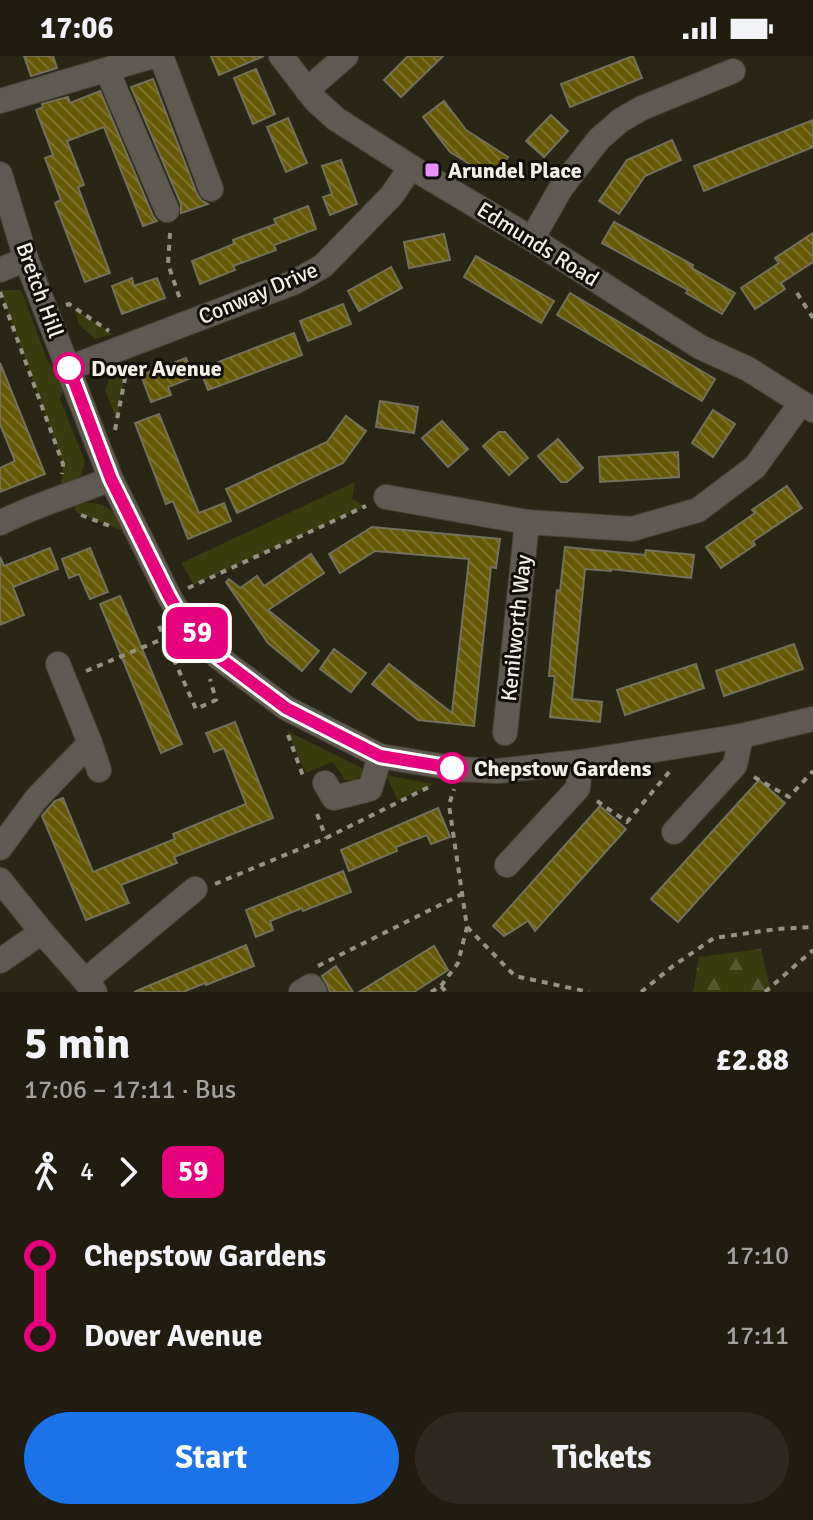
<!DOCTYPE html>
<meta charset="utf-8">
<style>
body{margin:0;font-family:Signika,sans-serif;background:#2d291e;color:#f1f3f6;height:100vh;display:flex;flex-direction:column;font-size:30px;white-space:nowrap}
*{box-sizing:border-box;margin:0}
p{font-size:26px;color:#a2a19f}
.icon{flex:none;width:44px;height:44px;fill:none;stroke:currentColor;stroke-width:2;stroke-linecap:round;stroke-linejoin:round}
.map{position:relative;height:936px;overflow:hidden}
.details{display:flex;flex-direction:column;background:#201c10;flex:1}
.details>*{flex:none}
.badge{padding:0 16px;border-radius:12px;font-size:28px;line-height:52px}
.map>.badge{position:absolute;translate:-50% -50%;box-shadow:0 0 0 4px #fff}
.legs{display:flex;align-items:center;gap:12px;height:88px;padding:0 24px;font-size:26px}
.legs p{margin-inline-start:auto}
.summary{display:flex;align-items:center;justify-content:space-between;height:136px;padding:0 24px}
h1{font-size:44px;font-weight:700;line-height:60px}
.button{display:flex;gap:16px;margin-top:auto;padding:16px 24px}
.button a{flex:1;height:92px;border-radius:48px;background:#1a73e8;color:#fff;font-size:32px;font-weight:700;line-height:92px;text-align:center}
.button a+a{background:#2d291e;color:#f1f3f6}
ul{padding:0 24px;list-style:none}
li{display:flex;align-items:center;gap:28px;height:80px;font-size:30px}
li i{display:grid;place-items:center;width:12px;height:100%;margin:0 10px;background:currentColor}
li i::after{content:'';width:20px;height:20px;margin:-10px;border:6px solid;border-radius:50%;background:#201c10}
li p{margin-inline-start:auto}
li:first-child i{background:linear-gradient(#0000 50%,currentColor 0)}
li:last-child i{background:linear-gradient(currentColor 50%,#0000 0)}
.status{display:flex;justify-content:space-between;align-items:center;height:56px;padding:0 40px;background:#201c10;direction:ltr}
.status svg{height:22px;fill:currentColor}
.map>svg:first-child{display:block}
</style>
<div class="status"><b>17:06</b><svg viewBox="0 0 49 12"><path d="M0 12V9h3v3zM5 12V6h3v6zM10 12V3h3v9zM15 12V0h3v12zM26 1h20v11H26zM47 4h2v5h-2z"/></svg></div>
<div class="map">
<svg width="813" height="936" viewBox="0 0 813 936">
<defs>
<pattern id="forest-firs" width="22" height="20" patternUnits="userSpaceOnUse" patternTransform="scale(2)"><rect width="22" height="20" fill="#383c0e"/><path d="M5 1l3.5 6h-7zM16 11l3.5 6h-7z" fill="#555831"/></pattern>
<pattern id="building-back-hatch" width="6" height="6" patternUnits="userSpaceOnUse" patternTransform="scale(2)"><rect width="6" height="6" fill="#665906"/><path d="M-1 5l2 2M0 0l6 6M5-1l2 2" fill="none" stroke="#7c712a"/></pattern>
</defs>
<rect width="100%" height="100%" fill="#2a2615"/>
<g fill="#383c0e">
<polygon points="0,234 21,234 48,306 59,317 64,332 60,343 85,405 80,423 61,430 63,408"/>
<polygon points="75,253 113,278 95,283 79,269"/>
<polygon points="126,309 117,365 105,334 113,314"/>
<polygon points="355,426 352,443 366,450 194,529 181,507"/>
<path d="M85,447C108,445 116,458 126,476L77,457L74,450Z"/>
<polygon points="287,675 362,712 361,720 354,724 345,724 333,706 306,717"/>
<polygon points="386,719 434,728 398,745"/>
</g>
<polygon fill="url(#forest-firs)" points="761,893 771,936 693,936 699,901"/>
<g fill="url(#building-back-hatch)" stroke="#74705c" stroke-width="2">
<polygon points="24,0 53,0 57,12 31,20"/>
<polygon points="211,0 264,0 219,19"/>
<polygon points="408,0 443,0 401,41 384,24"/>
<polygon points="633,0 642,22 570,51 561,28"/>
<polygon points="256,13 275,58 253,68 234,22"/>
<polygon points="153,23 197,138 201,144 208,148 181,157 181,148 131,31"/>
<polygon points="100,35 153,160 157,165 143,170 104,71 67,85 84,129 78,131 110,217 85,226 55,147 61,144 45,102 53,99 36,54 43,51 42,48 68,41 70,47"/>
<polygon points="444,45 466,74 508,101 494,123 450,96 423,61"/>
<polygon points="551,59 568,75 544,101 526,85"/>
<polygon points="288,62 307,107 286,116 267,71"/>
<polygon points="813,64 813,91 704,135 694,110"/>
<polygon points="672,84 681,104 645,120 619,158 599,145 627,104"/>
<polygon points="341,104 357,148 330,159 323,141 332,138 322,110"/>
<polygon points="308,150 316,173 274,189 276,194 233,210 235,214 200,228 192,205 234,188 233,184 276,168 274,163"/>
<polygon points="614,166 693,209 692,212 735,237 722,258 686,237 688,234 602,187"/>
<polygon points="813,177 813,206 781,227 785,233 755,253 741,232 779,207 775,202"/>
<polygon points="444,178 450,204 409,212 404,186"/>
<polygon points="476,200 554,245 541,267 464,221"/>
<polygon points="391,211 402,232 359,255 348,235"/>
<polygon points="132,222 134,230 157,222 165,242 122,258 112,230"/>
<polygon points="570,237 715,323 702,345 557,259"/>
<polygon points="343,248 351,268 308,285 300,265"/>
<polygon points="294,277 302,299 208,334 200,313"/>
<polygon points="186,302 194,321 168,331 171,339 151,346 141,319"/>
<polygon points="0,307 45,418 0,436 0,412 15,405 0,368"/>
<polygon points="380,345 418,351 414,377 376,371"/>
<polygon points="713,354 735,368 713,401 692,387"/>
<polygon points="159,358 199,457 224,447 231,465 188,483 173,445 166,448 135,367"/>
<polygon points="346,360 366,375 343,407 237,457 226,433 327,386"/>
<polygon points="442,365 468,393 448,411 422,382"/>
<polygon points="499,376 505,376 528,402 509,419 483,390"/>
<polygon points="558,383 583,412 567,426 561,426 538,400"/>
<polygon points="678,396 679,421 600,426 599,401"/>
<polygon points="787,430 802,452 753,485 755,489 721,512 706,491 755,457 752,454"/>
<polygon points="372,471 500,483 496,512 491,511 474,670 418,664 372,628 389,608 452,657 469,503 375,495 340,517 329,498"/>
<polygon points="565,491 645,499 646,494 694,499 691,522 611,513 611,515 585,513 572,643 602,646 600,666 550,661 555,620 549,620 553,574 557,534 560,535"/>
<polygon points="50,492 58,513 13,531 24,559 0,569 0,501 4,510"/>
<polygon points="90,492 108,536 90,543 79,518 69,522 62,503"/>
<polygon points="311,498 324,517 268,554 319,595 302,615 268,587 226,526 229,523 240,532 257,520 264,530"/>
<polygon points="120,540 182,688 161,697 100,548"/>
<polygon points="794,588 803,613 724,640 716,615"/>
<polygon points="334,593 366,617 351,636 320,613"/>
<polygon points="696,608 704,632 625,659 617,634"/>
<polygon points="235,666 273,762 174,801 177,807 121,829 129,847 86,864 42,760 48,753 55,745 63,742 93,816 175,783 173,778 246,748 224,692 214,696 206,677"/>
<polygon points="759,724 785,747 678,866 651,843"/>
<polygon points="600,750 626,773 535,875 528,865 504,880 493,870"/>
<polygon points="438,752 450,781 431,788 427,779 396,791 397,795 349,815 341,794"/>
<polygon points="343,815 351,836 303,855 302,852 270,865 273,874 256,881 246,854"/>
<polygon points="246,889 254,910 206,929 205,927 183,936 134,936"/>
<polygon points="434,890 448,914 414,936 359,936"/>
<polygon points="336,910 353,936 330,936 327,928 322,920"/>
</g>
<g fill="none" stroke-linecap="round" stroke-linejoin="round">
<g stroke="#464232" stroke-width="26">
<g id="minor">
<polyline points="161,0 211,133"/>
<polyline points="281,0 316,45 336,63 411,111 532,183 700,291 748,313 813,354"/>
<polyline points="107,14 167,154"/>
<polyline points="307,34 346,0"/>
<polyline points="0,45 153,0"/>
<polyline points="0,118 26,203 94,380 111,423 169,540 177,554 218,601 286,652 380,700 458,713 497,715 580,706 741,680 813,663"/>
<polyline points="532,183 561,132 599,83 621,64 642,52 733,15"/>
<polyline points="0,214 26,203"/>
<polyline points="69,312 295,226 323,210 392,139 411,111"/>
<polyline points="386,441 527,466 632,473 698,454 755,411 801,347"/>
<path d="M0,467C35,449 74,438 111,423"/>
<polyline points="505,677 527,466"/>
<polyline points="90,687 99,714"/>
<polyline points="325,727 334,742 370,733 380,700"/>
<polyline points="674,776 735,709 741,680"/>
<polyline points="0,792 36,743 90,687 58,608"/>
<polyline points="507,809 578,732 580,706"/>
<polyline points="0,824 42,876 95,936"/>
<polyline points="0,905 42,876"/>
<polyline points="86,924 195,833"/>
<polyline points="301,936 311,930 315,936"/>
</g>
</g>
<g stroke="#959284" stroke-width="4" stroke-dasharray="6 6" stroke-linecap="butt">
<polyline points="170,177 168,208 181,246"/>
<polyline points="0,236 63,408 62,418"/>
<polyline points="797,237 813,262"/>
<polyline points="66,249 69,248 109,275"/>
<polyline points="115,374 127,312"/>
<polyline points="81,459 110,470"/>
<polyline points="188,532 366,450"/>
<polyline points="159,570 196,653 216,644 210,623"/>
<polyline points="86,615 165,582"/>
<polyline points="288,679 303,720"/>
<polyline points="754,721 789,741 813,715"/>
<polyline points="597,745 627,766 670,715"/>
<polyline points="317,758 326,782"/>
<polyline points="215,828 326,782 429,731"/>
<polyline points="467,871 515,920 589,936"/>
<polyline points="318,910 462,838"/>
<polyline points="441,930 458,907 467,871 449,749 454,733"/>
<polyline points="431,936 441,930 446,936"/>
<polyline points="641,936 673,910 714,882 777,873 813,871"/>
<polyline points="765,936 813,894"/>
</g>
<use href="#minor" stroke="#5e5a52" stroke-width="24"/>
</g>
<g fill="none" stroke-linecap="round" stroke-linejoin="round">
<g stroke="#fff" stroke-width="18">
<polyline id="line-1" points="69,312 111,423 169,540 177,554 218,601 286,652 380,700 452,712"/>
</g>
<use href="#line-1" stroke="#e6007e" stroke-width="12"/>
</g>
<rect fill="#e98efe" stroke="#110f08" stroke-width="3" x="424" y="106" width="16" height="16" rx="4"/>
<g fill="#fff" stroke="#e6007e" stroke-width="4">
<circle cx="69" cy="312" r="14"/>
<circle cx="452" cy="712" r="14"/>
</g>
<g text-anchor="middle" dominant-baseline="central" stroke-width="6" stroke-linejoin="round" paint-order="stroke">
<g font-size="22" font-weight="bold" fill="#f2f0e5" stroke="#110f08" text-anchor="start">
<text x="448" y="114">Arundel Place</text>
</g>
<g font-size="22" fill="#f2f0e5" stroke="#110f08">
<text transform="translate(538 188) rotate(32)">Edmunds Road</text>
<text transform="translate(40 234) rotate(70)">Bretch Hill</text>
<text transform="translate(258 237) rotate(-23)">Conway Drive</text>
<text transform="translate(516 572) rotate(-84)">Kenilworth Way</text>
</g>
<g font-size="22" font-weight="bold" fill="#f2f0e5" stroke="#110f08" text-anchor="start">
<text x="91" y="312">Dover Avenue</text>
<text x="474" y="712">Chepstow Gardens</text>
</g>
</g>
</svg>
<b class="badge" style="left:197px;top:577px;background:#e6007e;color:#fff">59</b>
</div>
<section class="details">
<div class="summary"><div><h1>5 min</h1><p>17:06 – 17:11 · Bus</p></div><b>£2.88</b></div>
<div class="legs"><svg class="icon" aria-label="walk" viewBox="0 0 24 24"><circle cx="13" cy="4" r="2"/><path d="M13 8l-2 6 4 7M11 14l-3 7M7 12l3-4h3l4 4"/></svg>4<svg class="icon" aria-label="forward" viewBox="0 0 24 24"><path d="M9 5l7 7-7 7"/></svg><b class="badge" style="background:#e6007e;color:#fff">59</b></div>
<ul>
<li><i style="color:#e6007e"></i><b>Chepstow Gardens</b><p>17:10</p></li>
<li><i style="color:#e6007e"></i><b>Dover Avenue</b><p>17:11</p></li>
</ul>
<div class="button"><a>Start</a><a>Tickets</a></div>
</section>
